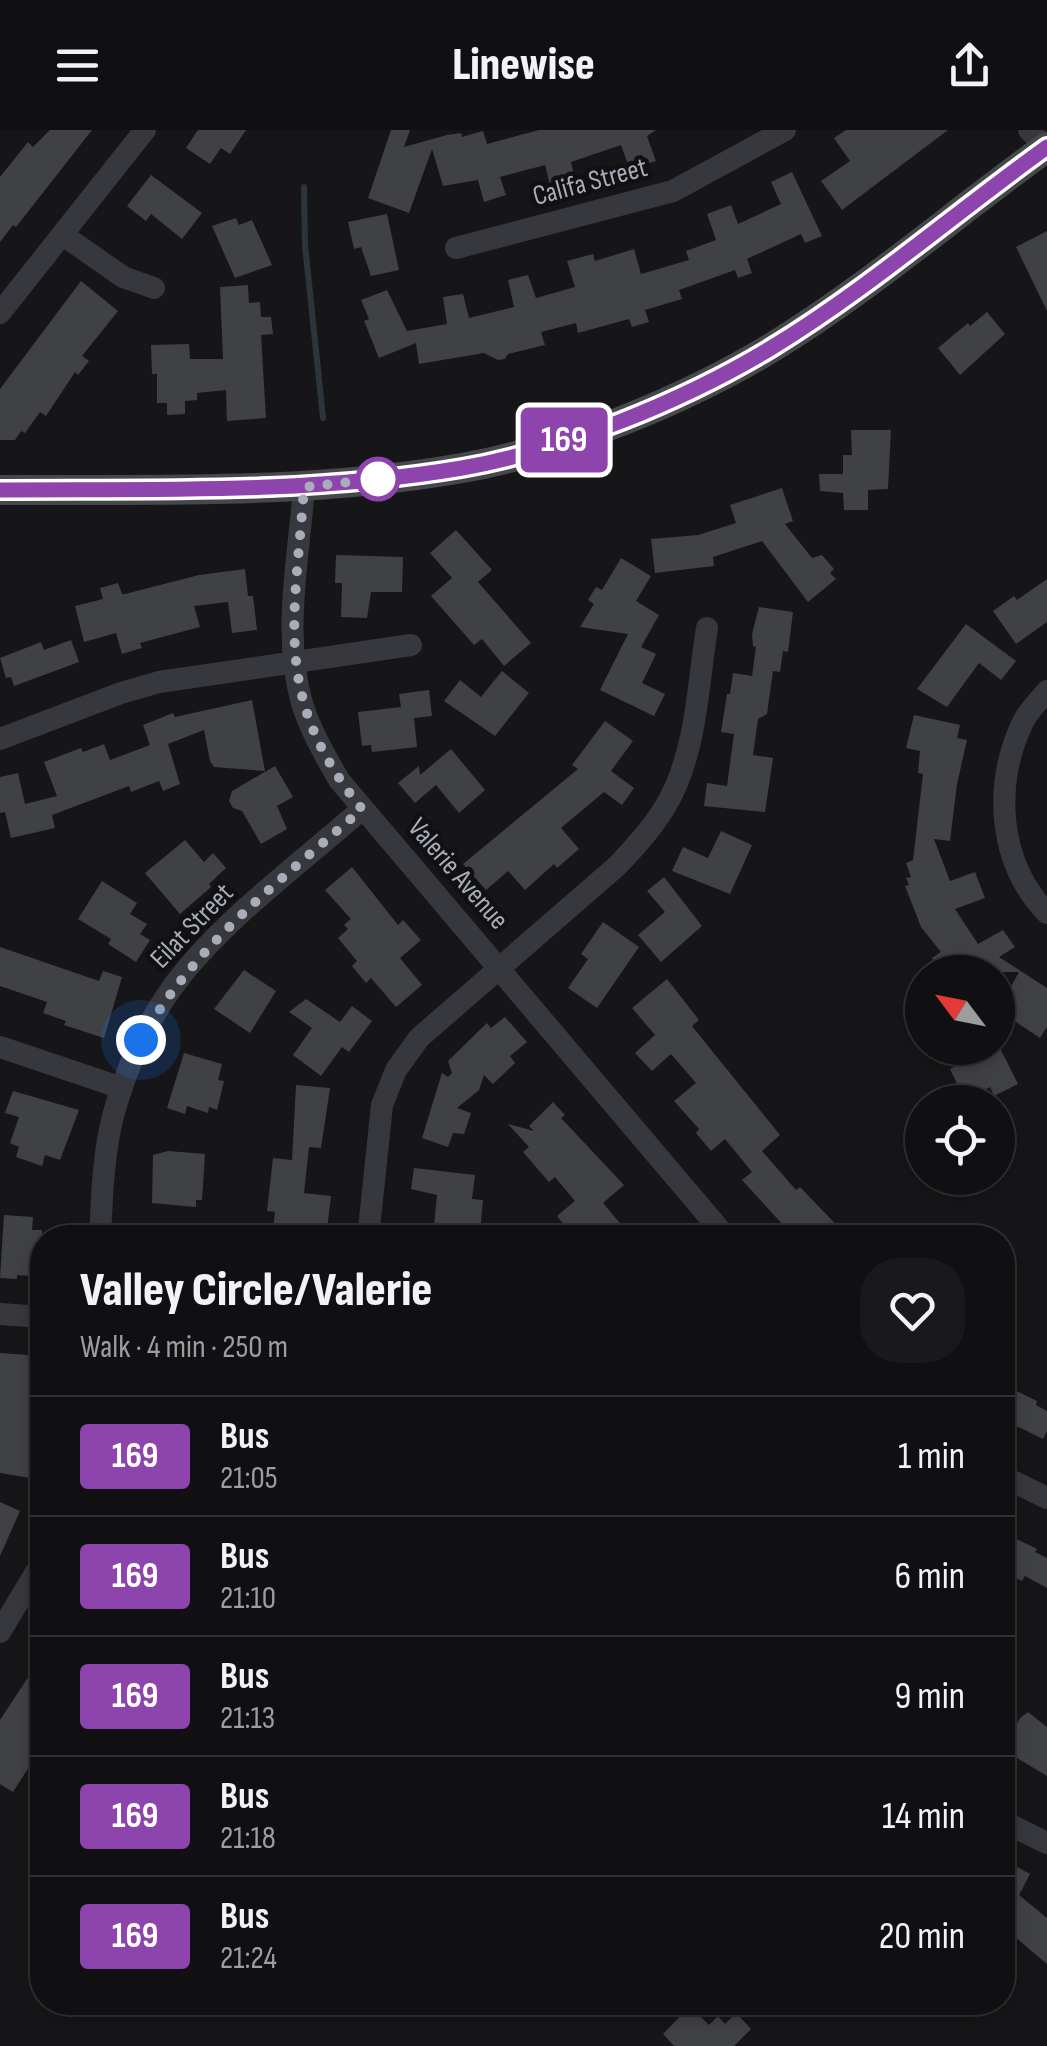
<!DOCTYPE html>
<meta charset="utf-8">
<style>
body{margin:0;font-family:"Sofia Sans Condensed",sans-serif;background:#19191b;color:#f1f3f6;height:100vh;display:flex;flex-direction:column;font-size:38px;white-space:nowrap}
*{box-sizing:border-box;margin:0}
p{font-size:32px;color:#9c9d9f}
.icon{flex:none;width:55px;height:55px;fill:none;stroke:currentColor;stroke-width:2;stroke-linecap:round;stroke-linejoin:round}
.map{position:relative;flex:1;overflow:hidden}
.drawer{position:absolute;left:30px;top:1095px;width:985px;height:790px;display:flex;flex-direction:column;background:#101012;border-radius:40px;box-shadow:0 5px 15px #0003,0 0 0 2px #303032}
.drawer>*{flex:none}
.badge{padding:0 20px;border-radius:8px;font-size:35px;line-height:65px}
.needle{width:65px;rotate:302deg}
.fabs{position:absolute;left:905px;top:825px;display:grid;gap:20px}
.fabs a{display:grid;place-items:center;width:110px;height:110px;border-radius:50%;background:#101012;box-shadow:0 5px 15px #0003,0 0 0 2px #303032;font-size:50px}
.you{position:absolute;width:50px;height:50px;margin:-25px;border:8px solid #fff;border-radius:50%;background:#1a73e8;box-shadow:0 0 0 15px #1a73e833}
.map>.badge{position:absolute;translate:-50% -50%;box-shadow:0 0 0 5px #fff}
.round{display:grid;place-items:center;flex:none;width:105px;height:105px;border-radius:40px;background:#19191b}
.headline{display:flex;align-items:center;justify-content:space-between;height:170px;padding:0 50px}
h1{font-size:48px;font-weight:800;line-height:75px}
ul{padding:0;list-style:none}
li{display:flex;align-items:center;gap:30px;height:120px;padding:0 50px;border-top:2px solid #303032}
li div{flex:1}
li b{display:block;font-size:38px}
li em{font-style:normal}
li .badge{min-width:110px;font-weight:700;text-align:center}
header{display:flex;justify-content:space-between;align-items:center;height:130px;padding:0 50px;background:#101012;font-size:45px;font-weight:800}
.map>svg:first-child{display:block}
</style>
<header><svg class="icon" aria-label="menu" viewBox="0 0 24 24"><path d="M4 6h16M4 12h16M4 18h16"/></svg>Linewise<svg class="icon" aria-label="share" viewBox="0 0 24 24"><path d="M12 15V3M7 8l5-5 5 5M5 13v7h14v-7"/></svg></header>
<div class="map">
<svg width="1047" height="1916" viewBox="0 0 1047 1916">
<rect width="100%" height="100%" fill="#161618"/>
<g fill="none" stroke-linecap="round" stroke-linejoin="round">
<polyline stroke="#2c353c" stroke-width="6" points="304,57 305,115 323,288"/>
</g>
<g fill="#404145">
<polygon points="50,0 92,0 16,97 13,95 0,112 0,47 28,12 33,17"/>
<polygon points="198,0 246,0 230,24 221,18 210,34 186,18"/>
<polygon points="391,0 410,0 404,17 447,5 461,3 462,7 483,1 487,14 539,0 656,0 647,6 656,31 630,40 621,15 571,32 576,52 551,59 545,35 500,47 506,65 484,72 478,50 443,56 432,19 409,83 368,68"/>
<polygon points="846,0 948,0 842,80 821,51 850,31 834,8"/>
<polygon points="792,42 822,106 805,113 801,104 747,129 752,143 738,148 735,140 679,160 682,169 645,180 649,192 632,197 629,189 578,203 576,193 541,202 545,215 508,224 505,229 498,230 484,223 419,234 416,213 379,228 364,191 369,189 361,170 387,160 407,201 447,194 443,167 463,164 469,188 514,177 508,150 528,145 536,168 575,157 567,131 593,124 595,131 634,119 641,144 689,130 686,121 716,110 707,84 731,75 738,94 781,74 771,52"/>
<polygon points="151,45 202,83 182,109 151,84 146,91 127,76"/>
<polygon points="387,84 399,140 371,146 361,117 354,119 348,92"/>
<polygon points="236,88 239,95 252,90 272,135 235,148 212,96"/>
<polygon points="1047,101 1047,181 1016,117"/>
<polygon points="81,151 118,181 82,226 89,231 78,245 75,242 46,286 40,282 25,303 21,301 15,310 0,310 0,259"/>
<polygon points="248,155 249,173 260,172 261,187 271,187 273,204 261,205 266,288 227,291 226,260 197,263 197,270 185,271 185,284 167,285 167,273 157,273 157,244 152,244 151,215 189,214 190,229 223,229 220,157"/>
<polygon points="987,182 1005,204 960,245 938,218 968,193 970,196"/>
<polygon points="851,300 891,300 888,359 868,360 868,380 844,380 843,363 820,361 819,344 843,344 843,325 852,325"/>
<polygon points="782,358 793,391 785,394 812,428 822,425 834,439 830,443 836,449 808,472 762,411 713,427 714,436 655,443 651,409 698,405 736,393 730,375"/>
<polygon points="456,400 492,440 478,452 531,513 504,536 482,509 474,515 431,466 452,448 430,423"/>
<polygon points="336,425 403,427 402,462 371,462 367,488 341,487 342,453 335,453"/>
<polygon points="621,428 651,446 636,471 659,485 641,517 656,524 642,553 665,564 654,586 600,560 628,504 580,497 594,474 588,470 596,457 602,460"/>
<polygon points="245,439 248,466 253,466 257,500 232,503 228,472 194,476 200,497 140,513 142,518 122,524 116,503 84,512 75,476 103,469 100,458 118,453 122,464 125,464 199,445"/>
<polygon points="1047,449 1047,492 1016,514 993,481 1014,466 1017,470"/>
<polygon points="759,477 793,482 788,522 783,521 780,542 773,541 767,584 758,589 753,625 773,628 765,682 704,676 707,653 727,656 734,604 721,602 727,564 730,564 733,543 752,546 756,517 753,516 752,504"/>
<polygon points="966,494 1016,531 1001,550 979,533 947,577 917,559"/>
<polygon points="71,510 79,532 14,556 11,547 6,548 0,528 41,512 44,520"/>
<polygon points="502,541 529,563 495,606 444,571 460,550 481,567"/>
<polygon points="429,560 432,586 414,588 417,617 372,622 371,615 362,616 358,582 401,577 399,564"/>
<polygon points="252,570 265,641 214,637 210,631 204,600 168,614 180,654 163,661 159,651 131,662 129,656 52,685 55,698 11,708 5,682 0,683 0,647 18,643 25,674 57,666 44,632 81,618 83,622 104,614 110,630 150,615 143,595 173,583 175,587"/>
<polygon points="914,585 960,595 957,608 967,610 957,654 950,711 934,709 950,751 975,742 985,768 955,779 978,814 1003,800 1015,817 999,827 1047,858 1047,897 1040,908 998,880 1019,842 942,842 932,828 941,822 921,797 905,756 909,755 906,748 911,747 906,733 913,730 923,644 918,643 920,621 906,618"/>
<polygon points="605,591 633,611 611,641 634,658 622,675 604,662 561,698 579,719 557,738 554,734 525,760 508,741 486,760 463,734 578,639 572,635"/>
<polygon points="451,619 485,660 459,683 436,655 415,673 398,653 419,636 420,645"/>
<polygon points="275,636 293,667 277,676 287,699 261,714 242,681 233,678 229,671 232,661"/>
<polygon points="721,701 752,715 730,764 672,741 683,717 708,728"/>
<polygon points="185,710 204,732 213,723 226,738 209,754 211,757 180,784 145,743"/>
<polygon points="352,737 398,795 403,790 421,810 400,828 422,855 396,877 371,848 366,853 352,836 357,831 338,808 348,799 344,795 351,789 325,760"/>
<polygon points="664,747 702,796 661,832 638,805 665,782 647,761"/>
<polygon points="102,751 137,773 130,784 147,794 140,804 150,810 136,832 108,814 111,809 78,789"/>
<polygon points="603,792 639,817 597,878 568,858 588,829 581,824"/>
<polygon points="0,817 99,851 103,841 122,847 104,908 64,895 66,891 43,883 47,872 0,856"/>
<polygon points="244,840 276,861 250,903 214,879"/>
<polygon points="667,849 699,890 692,896 780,1005 762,1021 796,1060 800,1057 849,1108 795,1108 742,1050 752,1042 725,1009 711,1021 696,1003 699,999 674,971 696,953 671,924 652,941 635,923 655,905 632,878"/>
<polygon points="306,869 340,892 352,876 372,891 349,922 342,917 321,946 293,925 312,898 289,882"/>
<polygon points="505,887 527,912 510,926 515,933 493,954 484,945 479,960 457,978 471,983 464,1004 453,1003 448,1017 422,1008 442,943 448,947 452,943 448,931 487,893 491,898"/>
<polygon points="975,918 1000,918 1018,954 994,966 990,957 965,970 950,939 978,925"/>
<polygon points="184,923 222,934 218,950 224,951 217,980 209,977 208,983 187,976 185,984 167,978"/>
<polygon points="296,955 330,958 321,1018 309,1017 304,1063 331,1066 326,1108 272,1108 275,1082 267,1081 273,1028 292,1030"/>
<polygon points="13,961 79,980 60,1030 45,1025 42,1036 16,1027 19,1017 10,1013 19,987 5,983"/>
<polygon points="553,972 565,985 561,988 624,1055 603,1073 625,1099 616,1108 587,1108 577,1096 570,1102 557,1086 575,1071 555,1047 549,1052 523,1022 529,1017 508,994 534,1001 529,996"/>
<polygon points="168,1021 205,1024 202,1070 196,1070 196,1077 152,1073 153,1025"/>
<polygon points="414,1038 475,1045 472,1069 483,1070 480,1102 434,1096 437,1065 411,1059"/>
<polygon points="4,1085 33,1087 32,1100 42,1100 42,1147 17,1145 17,1149 0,1148"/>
<polygon points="0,1223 42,1226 42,1304 36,1349 0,1343"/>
<polygon points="1002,1254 1037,1271 1036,1275 1047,1281 1047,1301 1043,1309 1002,1289"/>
<polygon points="0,1372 20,1381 0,1426"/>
<polygon points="1002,1402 1037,1419 1035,1422 1047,1428 1047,1458 1025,1446 1022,1451 1002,1441"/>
<polygon points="42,1526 42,1628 35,1641 29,1637 13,1662 0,1654 0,1590"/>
<polygon points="1028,1582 1047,1597 1047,1646 1017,1628 1008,1665 1002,1664 1002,1605 1009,1607 1020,1588"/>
<polygon points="1008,1732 1030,1744 1019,1765 1047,1788 1047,1834 1002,1796 1002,1741"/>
<polygon points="690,1876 709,1895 718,1886 725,1894 736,1883 751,1899 734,1916 674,1916 663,1904"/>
</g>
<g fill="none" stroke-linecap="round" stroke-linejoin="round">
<g stroke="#37383d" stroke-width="22">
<polyline points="1029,0 1047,19"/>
<polyline points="63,105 123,147 154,158"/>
<polyline points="456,118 673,61 785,0"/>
<polyline points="0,183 145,0"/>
<path d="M304,357C299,427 282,503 302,573C310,600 325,625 339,650L727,1108"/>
<path d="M1047,561C1039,571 1028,581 1023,592C993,654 998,733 1047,783"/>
<polyline points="0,609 121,563 159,552 411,515"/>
<polyline points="0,917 122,958"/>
<path d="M100,1108C102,1068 103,1025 113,986C124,946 141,904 165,868C211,798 299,735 362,679"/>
<path d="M368,1108L382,975L396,940L419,908L617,736C637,715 657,693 670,668C697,617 698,553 707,498"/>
<polyline points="0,1184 42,1187"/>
<polyline points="1002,1346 1047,1368"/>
<polyline points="0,1502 42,1432"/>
<polyline points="1002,1691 1047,1713"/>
</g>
<path stroke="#45474d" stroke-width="30" d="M0,360C154,359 309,365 462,338C561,321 685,270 771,218C868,159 955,83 1047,17"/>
</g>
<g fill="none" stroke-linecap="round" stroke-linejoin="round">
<g stroke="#fff" stroke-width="22">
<path id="line" d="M0,360C154,359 309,364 462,338C561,321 685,270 771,218C868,159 955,83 1047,17"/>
</g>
<use href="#line" stroke="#8e44ad" stroke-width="15"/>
<path stroke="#a8adb8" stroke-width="10" stroke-dasharray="0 18" d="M141,910C196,812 280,752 362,679C271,567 295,489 304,357L378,349"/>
</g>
<circle fill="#fff" stroke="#8e44ad" stroke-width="5" cx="378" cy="349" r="20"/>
<g text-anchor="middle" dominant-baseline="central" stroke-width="9" stroke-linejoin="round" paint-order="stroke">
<g font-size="28" fill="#a8adb8" stroke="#111113">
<text transform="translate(590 52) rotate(-15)">Califa Street</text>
<text transform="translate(458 744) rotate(49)">Valerie Avenue</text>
<text transform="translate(192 796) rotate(-46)">Eilat Street</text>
</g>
</g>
</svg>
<div class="fabs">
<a><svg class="needle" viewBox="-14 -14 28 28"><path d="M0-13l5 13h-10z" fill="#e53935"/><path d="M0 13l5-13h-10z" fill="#9c9d9f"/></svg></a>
<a><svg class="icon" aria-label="locate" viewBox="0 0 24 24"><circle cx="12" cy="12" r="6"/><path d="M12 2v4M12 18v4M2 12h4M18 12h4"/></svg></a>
</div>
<div class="you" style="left:141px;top:910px"></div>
<b class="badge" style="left:564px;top:310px;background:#8e44ad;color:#fff">169</b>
<section class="drawer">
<div class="headline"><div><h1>Valley Circle/Valerie</h1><p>Walk · 4 min · 250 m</p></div><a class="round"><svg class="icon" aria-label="heart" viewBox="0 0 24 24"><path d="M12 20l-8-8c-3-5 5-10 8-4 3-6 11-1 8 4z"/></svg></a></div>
<ul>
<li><span class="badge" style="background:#8e44ad;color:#fff">169</span><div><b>Bus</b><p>21:05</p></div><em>1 min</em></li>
<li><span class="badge" style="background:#8e44ad;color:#fff">169</span><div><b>Bus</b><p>21:10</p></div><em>6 min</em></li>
<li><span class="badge" style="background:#8e44ad;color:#fff">169</span><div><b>Bus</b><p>21:13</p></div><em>9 min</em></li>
<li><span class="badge" style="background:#8e44ad;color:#fff">169</span><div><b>Bus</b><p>21:18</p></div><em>14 min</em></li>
<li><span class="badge" style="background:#8e44ad;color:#fff">169</span><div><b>Bus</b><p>21:24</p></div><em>20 min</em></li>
</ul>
</section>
</div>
